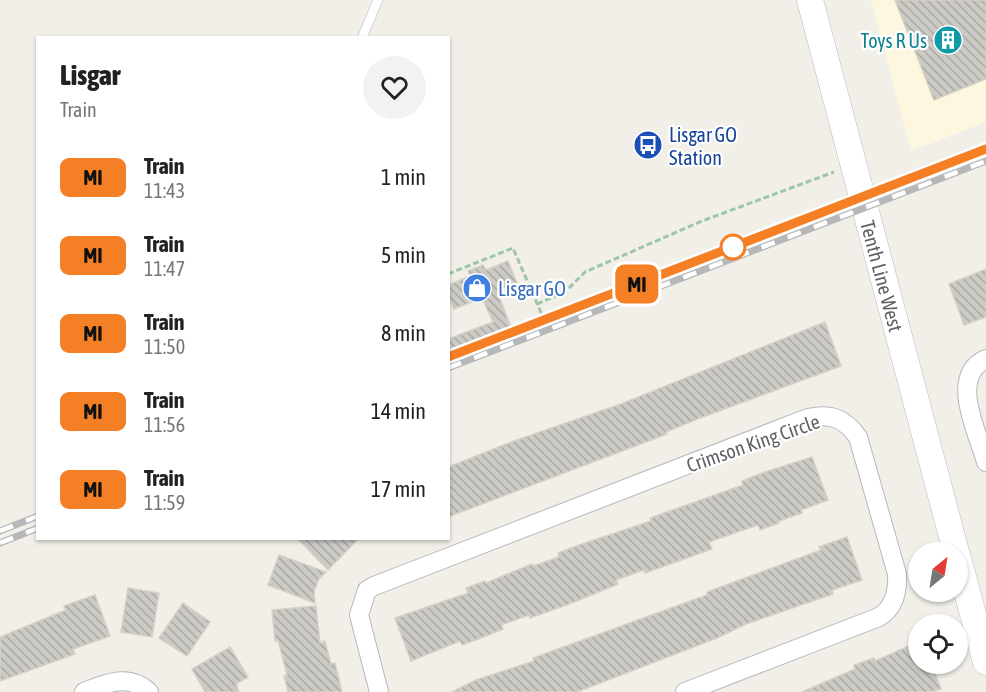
<!DOCTYPE html>
<style>
body{margin:0;font-family:"Asap Condensed",sans-serif;background:#f2f2f2;color:#222;height:100vh;display:flex;flex-direction:column;font-size:22px;white-space:nowrap}
*{box-sizing:border-box;margin:0}
p{font-size:20px;color:#767676}
.icon{flex:none;width:33px;height:33px;fill:none;stroke:currentColor;stroke-width:2;stroke-linecap:round;stroke-linejoin:round}
.map{position:relative;flex:1;overflow:hidden}
.drawer{position:absolute;left:36px;top:36px;width:414px;height:504px;display:flex;flex-direction:column;background:#fff;border-radius:0px;box-shadow:0 2px 4px #0004}
.drawer>*{flex:none}
.badge{padding:0 12px;border-radius:9px;font-size:21px;line-height:39px}
.needle{width:39px;rotate:30deg}
.tools{position:absolute;left:908px;top:542px;display:grid;gap:12px}
.tools a{display:grid;place-items:center;width:60px;height:60px;border-radius:50%;background:#fff;box-shadow:0 2px 4px #0004;font-size:30px}
.map>.badge{position:absolute;translate:-50% -50%;box-shadow:0 0 0 3px #fff}
.round{display:grid;place-items:center;flex:none;width:63px;height:63px;border-radius:32px;background:#f2f2f2}
.headline{display:flex;align-items:center;justify-content:space-between;height:102px;padding:0 24px}
h1{font-size:28px;font-weight:800;line-height:45px}
ul{padding:0;list-style:none}
li{display:flex;align-items:center;gap:18px;height:78px;padding:0 24px}
li div{flex:1}
li b{display:block;font-size:22px}
li em{font-style:normal}
li .badge{min-width:66px;font-weight:700;text-align:center}
.map>svg:first-child{display:block}
</style>
<div class="map">
<svg width="986" height="692" viewBox="0 0 986 692">
<defs>
<pattern id="building-back-hatch" width="6" height="6" patternUnits="userSpaceOnUse" patternTransform="scale(1.5)"><rect width="6" height="6" fill="#cccac5"/><path d="M-1 5l2 2M0 0l6 6M5-1l2 2" fill="none" stroke="#a9a8a4"/></pattern>
</defs>
<rect width="100%" height="100%" fill="#f1efe8"/>
<polygon fill="#fef7e0" points="871,0 986,0 986,122 911,151"/>
<g fill="url(#building-back-hatch)" stroke="#d6d1c6" stroke-width="1.5">
<polygon points="895,0 986,0 986,79 934,100"/>
<polygon points="508,261 517,283 497,291 512,330 448,354 448,339 493,322 482,298 454,309 448,295 448,285 470,276 468,271 483,265 486,270"/>
<polygon points="986,269 986,317 964,325 949,284"/>
<polygon points="825,322 841,366 700,418 666,432 667,434 448,517 448,467 514,441 621,404"/>
<polygon points="812,457 828,500 801,510 802,513 779,521 779,523 760,530 758,525 709,542 712,549 645,573 644,570 616,580 618,584 572,603 530,618 529,615 501,625 503,629 481,638 462,645 460,641 411,661 395,618 468,593 466,588 485,581 486,583 532,564 533,566 559,557 558,553 582,544 651,521 650,518 743,485 742,481 765,472"/>
<polygon points="847,537 862,580 832,590 833,594 746,624 717,638 577,692 452,692 476,680 534,661 533,658 707,595 707,592 821,550 819,547"/>
<polygon points="297,538 359,538 328,570"/>
<polygon points="279,555 326,572 319,579 314,591 315,603 268,585"/>
<polygon points="128,588 159,593 152,637 121,632"/>
<polygon points="95,595 110,636 73,649 75,654 0,681 0,637 66,610 64,606"/>
<polygon points="183,603 210,622 187,656 159,638"/>
<polygon points="316,606 320,643 325,641 331,664 335,663 342,692 288,692 284,676 287,675 278,640 275,641 272,610"/>
<polygon points="918,642 918,663 931,663 941,689 931,692 802,692 855,669 854,665 874,658 875,661"/>
<polygon points="230,647 248,677 236,684 239,692 205,692 192,669"/>
</g>
<g fill="none" stroke-linecap="round" stroke-linejoin="round">
<g stroke="#b5b8bc" stroke-width="10">
<polyline id="lane" points="362,38 378,0"/>
</g>
<g stroke="#b5b8bc" stroke-width="20">
<g id="street">
<path d="M986,359C948,376 978,433 986,462"/>
<path d="M84,692C106,683 129,673 149,692"/>
<path d="M379,692L359,615L367,590L374,586L808,418C831,413 844,418 858,437L897,574C898,592 894,608 879,617L685,692"/>
</g>
</g>
<g stroke="#b6babf" stroke-width="27">
<g id="secondary">
<polyline points="810,0 956,552"/>
<polyline points="957,555 986,662"/>
</g>
</g>
<g stroke="#9cc7a9" stroke-width="3" stroke-dasharray="6 3" stroke-linecap="butt">
<polyline points="448,274 513,248 542,315"/>
<polyline points="537,304 565,292 585,272 702,221 834,172"/>
</g>
<use href="#lane" stroke="#fff" stroke-width="9"/>
<use href="#street" stroke="#fff" stroke-width="18"/>
<use href="#secondary" stroke="#fff" stroke-width="26"/>
<g stroke="#b6b7b8" stroke-width="7">
<g id="rail">
<polyline points="448,357 986,149"/>
<polyline points="448,368 986,161"/>
<polyline points="0,531 38,516"/>
<polyline points="0,543 38,528"/>
</g>
</g>
<use href="#rail" stroke="#fff" stroke-width="4.5" stroke-dasharray="14" stroke-linecap="butt"/>
</g>
<g fill="none" stroke-linecap="round" stroke-linejoin="round">
<g stroke="#fff" stroke-width="14">
<polyline id="line" points="448,357 986,149"/>
</g>
<use href="#line" stroke="#f57f25" stroke-width="9"/>
</g>
<defs>
<g id="building-disc" transform="scale(1.5)"><circle r="9.5" fill="#0f9aa8" stroke="#fff"/><path d="M-4-6H4V6H1V3H-1V6H-4ZM-2.5-4.3h1.7v1.8h-1.7ZM.8-4.3h1.7v1.8H.8ZM-2.5-1h1.7V.8h-1.7ZM.8-1h1.7V.8H.8Z" fill="#fff"/></g>
<g id="bus-disc" transform="scale(1.5)"><circle r="9.5" fill="#1a4fb4" stroke="#fff"/><path d="M-5-6H5V4H4V6H2V4H-2V6H-4V4H-5ZM-3.5-4V0h7V-4ZM-3.5 1.2v1.5H-2V1.2ZM2 1.2v1.5H3.5V1.2Z" fill="#fff"/></g>
<g id="shop-disc" transform="scale(1.5)"><circle r="9.5" fill="#3f7fe0" stroke="#fff"/><path d="M-5-2.5h2.3a2.7 3.5 0 0 1 5.4 0H5L5.5 6h-11ZM-1.5-2.5h3a1.5 2.3 0 0 0-3 0Z" fill="#fff"/></g>
</defs>
<g fill-rule="evenodd">
<use href="#building-disc" x="948" y="40"/>
<use href="#bus-disc" x="648" y="145"/>
<use href="#shop-disc" x="477" y="288"/>
</g>
<circle fill="#fff" stroke="#f57f25" stroke-width="3" cx="733" cy="247" r="12"/>
<g text-anchor="middle" dominant-baseline="central" stroke-width="4.5" stroke-linejoin="round" paint-order="stroke">
<g font-size="20" fill="#0d838f" stroke="#fff" text-anchor="end">
<text x="927" y="40">Toys R Us</text>
</g>
<g font-size="20" fill="#164399" stroke="#fff" text-anchor="start">
<text x="669" y="134">Lisgar GO<tspan x="669" dy="23">Station</tspan></text>
</g>
<g font-size="20" fill="#5f6368" stroke="#fff">
<text transform="translate(882 276) rotate(75)">Tenth Line West</text>
<text transform="translate(753 443) rotate(-19)">Crimson King Circle</text>
</g>
<g font-size="20" fill="#366cbe" stroke="#fff" text-anchor="start">
<text x="498" y="288">Lisgar GO</text>
</g>
</g>
</svg>
<div class="tools">
<a><svg class="needle" viewBox="-14 -14 28 28"><path d="M0-13l5 13h-10z" fill="#e53935"/><path d="M0 13l5-13h-10z" fill="#767676"/></svg></a>
<a><svg class="icon" aria-label="locate" viewBox="0 0 24 24"><circle cx="12" cy="12" r="6"/><path d="M12 2v4M12 18v4M2 12h4M18 12h4"/></svg></a>
</div>
<b class="badge" style="left:637px;top:284px;background:#f57f25;color:#111">MI</b>
<section class="drawer">
<div class="headline"><div><h1>Lisgar</h1><p>Train</p></div><a class="round"><svg class="icon" aria-label="heart" viewBox="0 0 24 24"><path d="M12 20l-8-8c-3-5 5-10 8-4 3-6 11-1 8 4z"/></svg></a></div>
<ul>
<li><span class="badge" style="background:#f57f25;color:#111">MI</span><div><b>Train</b><p>11:43</p></div><em>1 min</em></li>
<li><span class="badge" style="background:#f57f25;color:#111">MI</span><div><b>Train</b><p>11:47</p></div><em>5 min</em></li>
<li><span class="badge" style="background:#f57f25;color:#111">MI</span><div><b>Train</b><p>11:50</p></div><em>8 min</em></li>
<li><span class="badge" style="background:#f57f25;color:#111">MI</span><div><b>Train</b><p>11:56</p></div><em>14 min</em></li>
<li><span class="badge" style="background:#f57f25;color:#111">MI</span><div><b>Train</b><p>11:59</p></div><em>17 min</em></li>
</ul>
</section>
</div>
